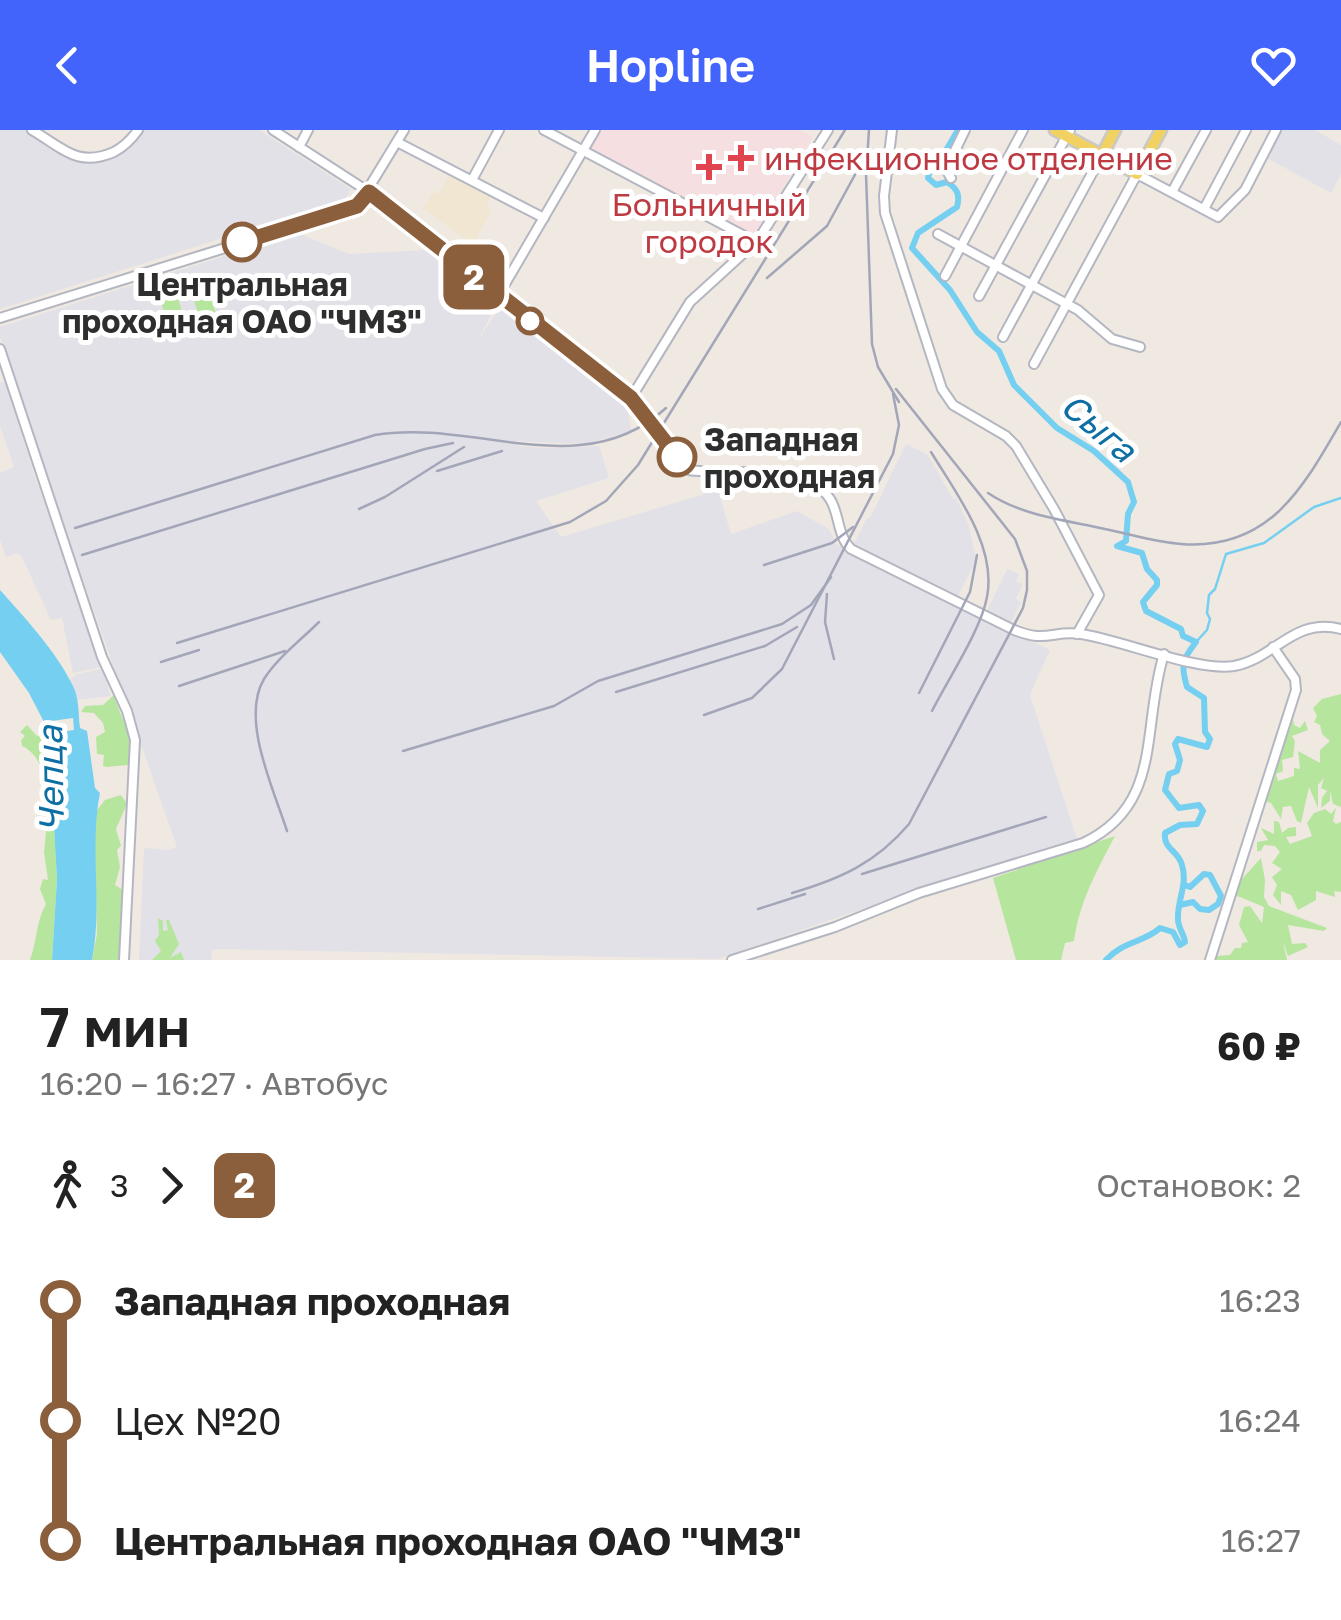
<!DOCTYPE html>
<html lang="ru">
<meta charset="utf-8">
<style>
body{margin:0;font-family:"Golos Text",sans-serif;background:#f6f6f6;color:#222;height:100vh;display:flex;flex-direction:column;font-size:38px;white-space:nowrap}
*{box-sizing:border-box;margin:0}
p{font-size:32px;color:#767676}
.icon{flex:none;width:55px;height:55px;fill:none;stroke:currentColor;stroke-width:2;stroke-linecap:round;stroke-linejoin:round}
.map{position:relative;height:830px;overflow:hidden}
.details{display:flex;flex-direction:column;background:#fff;flex:1}
.details>*{flex:none}
.badge{padding:0 20px;border-radius:15px;font-size:35px;line-height:65px}
.map>.badge{position:absolute;translate:-50% -50%;box-shadow:0 0 0 5px #fff}
.legs{display:flex;align-items:center;gap:15px;height:110px;padding:0 40px;font-size:32px}
.legs p{margin-inline-start:auto}
.summary{display:flex;align-items:center;justify-content:space-between;height:170px;padding:0 40px}
h1{font-size:55px;font-weight:600;line-height:75px}
ul{padding:0 40px;list-style:none}
li{display:flex;align-items:center;gap:35px;height:120px;font-size:38px}
li i{display:grid;place-items:center;width:15px;height:100%;margin:0 12px;background:currentColor}
li i::after{content:'';width:25px;height:25px;margin:-12px;border:8px solid;border-radius:50%;background:#fff}
li p{margin-inline-start:auto}
li:first-child i{background:linear-gradient(#0000 50%,currentColor 0)}
li:last-child i{background:linear-gradient(currentColor 50%,#0000 0)}
header{display:flex;justify-content:space-between;align-items:center;height:130px;padding:0 40px;background:#4264fb;color:#fff;font-size:45px;font-weight:600}
.map>svg:first-child{display:block}
</style>
<header><svg class="icon" aria-label="back" viewBox="0 0 24 24"><path d="M15 5l-7 7 7 7"/></svg>Hopline<svg class="icon" aria-label="heart" viewBox="0 0 24 24"><path d="M12 20l-8-8c-3-5 5-10 8-4 3-6 11-1 8 4z"/></svg></header>
<div class="map">
<svg width="1341" height="830" viewBox="0 0 1341 830">
<rect width="100%" height="100%" fill="#efe9e1"/>
<g fill="#e3e1e8">
<polygon points="0,0 28,0 92,32 133,16 143,0 259,0 351,59 345,69 0,179"/>
<polygon points="1279,0 1315,0 1341,15 1341,44 1331,63 1265,27"/>
<polygon points="297,103 349,124 428,120 491,169 486,182 491,186 481,204 484,212 482,204 501,176 626,270 631,301 585,314 516,311 517,316 544,318 599,316 609,348 536,371 561,407 718,360 731,404 797,381 829,399 837,415 1050,520 1030,565 1078,712 928,756 718,829 216,819 211,821 212,830 139,830 144,718 168,720 177,717 46,344 0,207 0,197"/>
<polygon points="5,251 33,341 102,537 73,543 62,488 51,490 22,427 17,423 6,427 0,410 0,343 14,337 0,296 0,253"/>
<polygon points="906,314 927,324 953,369 956,368 969,396 976,430 957,468 853,415 867,388 870,388"/>
<polygon points="1007,439 1019,444 1016,451 1023,454 1016,469 1021,472 1010,495 986,483"/>
<polygon points="104,538 110,566 76,570 69,551 75,545"/>
</g>
<polygon fill="#f0e6d1" points="449,46 490,67 486,76 492,79 473,115 423,78 434,62 439,64"/>
<polygon fill="#f5dfe0" points="599,0 799,0 813,7 755,106 589,19"/>
<g fill="#b6e59e">
<polygon points="205,146 219,195 199,186 189,155 192,150"/>
<polygon points="171,157 175,159 185,191 174,209 157,161"/>
<polygon points="1341,564 1341,677 1333,674 1330,661 1330,671 1321,678 1322,668 1327,661 1321,658 1324,648 1318,655 1318,678 1309,657 1301,693 1297,691 1291,676 1283,677 1281,689 1271,673 1267,672 1262,678 1293,589 1294,595 1300,598 1305,591 1308,600 1292,606 1295,611 1293,627 1282,630 1283,641 1276,644 1278,651 1294,646 1294,638 1300,639 1298,621 1320,633 1320,620 1330,611 1322,604 1320,595 1314,592 1317,586 1313,578 1322,569"/>
<path d="M114,565C120,589 137,608 128,635L106,637L103,636L104,625L97,624L96,607L105,602L103,593L94,583L81,582L85,576L103,575Z"/>
<path d="M27,595L37,606L43,605L50,627L57,749L52,830H30C37,811 36,792 46,774L40,759L43,749L48,750L44,722L48,683L41,665C49,649 39,623 22,616L21,610L25,606L20,602Z"/>
<polygon points="121,665 127,674 116,699 121,716 117,720 120,737 115,755 128,763 124,830 92,830 97,804 94,684 105,670"/>
<polygon points="1336,678 1333,691 1336,694 1341,692 1341,762 1334,761 1335,767 1316,761 1316,770 1298,780 1291,765 1281,761 1281,775 1273,765 1277,755 1272,747 1282,739 1272,733 1280,722 1275,716 1264,715 1261,721 1257,721 1257,712 1268,710 1261,698 1274,704 1274,691 1279,692 1282,703 1288,698 1296,697 1296,706 1286,707 1290,714 1312,706 1307,693 1314,683 1325,679 1331,684"/>
<path d="M1115,706C1097,740 1079,773 1074,811L1065,813L1061,830H1016L993,748Z"/>
<polygon points="1261,728 1265,750 1264,767 1269,776 1327,798 1324,801 1288,795 1292,814 1305,813 1308,817 1288,826 1283,811 1287,830 1214,830 1216,826 1230,825 1235,818 1241,818 1242,813 1248,812 1239,795 1244,777 1250,776 1262,793 1264,777 1235,765 1241,750"/>
<polygon points="158,788 163,791 163,801 168,800 166,790 169,790 179,814 170,828 181,822 184,830 152,830 161,821 155,811 159,805"/>
</g>
<path fill="#75cff0" d="M0,460C25,488 55,520 72,554C80,569 78,584 80,598L87,601L95,658L100,663C89,717 103,775 92,830H52L57,749L50,627L43,611L46,604L74,600L73,588L44,592L29,563L0,522Z"/>
<g fill="none" stroke-linecap="round" stroke-linejoin="round">
<polyline stroke="#75cff0" stroke-width="2.5" points="1196,512 1207,500 1210,489 1207,483 1209,465 1215,459 1226,424 1264,413 1314,377 1341,368"/>
<g stroke="#75cff0" stroke-width="6">
<path d="M958,0L945,22L932,29L928,48L936,55L947,52C958,59 960,65 957,77L918,103L912,118L950,160L977,202L999,221L1014,255L1057,298L1094,321L1128,352L1134,372L1128,384L1126,411L1117,416L1142,423L1147,439L1157,450V455L1143,472L1146,481L1181,499L1183,506L1196,512C1183,529 1180,533 1187,557L1204,568L1205,602L1210,609L1207,617L1178,609L1175,614L1180,630L1177,641L1169,644L1165,660L1179,678L1199,675L1203,681L1197,694L1180,695L1165,703C1163,719 1178,720 1182,735C1188,755 1177,770 1178,789C1178,798 1184,804 1185,812L1180,815L1173,802L1160,798C1145,812 1123,811 1106,830"/>
<polyline points="1180,775 1193,772 1200,779 1209,780 1218,774 1221,766 1210,745 1204,744 1190,757 1185,755"/>
</g>
<g stroke="#b4b7c1" stroke-width="12">
<g id="minor">
<path d="M32,0C63,18 77,38 114,22C125,16 131,10 138,0"/>
<path d="M273,0L369,62L631,268L662,311L689,340C726,346 807,332 830,369C840,385 837,406 851,419L1012,499C1046,514 1052,500 1081,504C1122,510 1197,542 1234,536C1276,528 1293,487 1341,499"/>
<polyline points="544,0 756,112"/>
<polyline points="892,0 884,66 885,83 942,259 953,275 1006,306 1016,316 1054,379 1099,465 1077,504"/>
<polyline points="397,12 544,88"/>
<polyline points="299,17 308,0"/>
<polyline points="951,48 946,39 965,0"/>
<polyline points="472,50 499,0"/>
<polyline points="1172,62 1206,0"/>
<polyline points="1204,79 1246,0"/>
<polyline points="938,104 1078,180 1112,209 1140,217"/>
<polyline points="945,146 1023,0"/>
<polyline points="498,166 595,0"/>
<polyline points="979,166 1070,0"/>
<polyline points="0,188 357,77 404,0"/>
<polyline points="1003,207 1102,25"/>
<polyline points="0,219 102,527 127,581 135,610 124,830"/>
<polyline points="1034,234 1137,44 1218,87 1245,60 1276,0"/>
<polyline points="631,268 690,172 758,110 828,0"/>
<path d="M732,830L835,797L919,763L1083,713C1164,675 1141,597 1164,524"/>
<polyline points="1210,830 1296,560 1295,549 1273,517"/>
</g>
</g>
<g stroke="#c9c9c9" stroke-width="15">
<g id="major">
<polyline points="1055,0 1137,44 1161,0"/>
<polyline points="1102,25 1115,0"/>
</g>
</g>
<use href="#minor" stroke="#fff" stroke-width="8"/>
<use href="#major" stroke="#f2d163" stroke-width="10"/>
<g stroke="#a3a6b8" stroke-width="2.5">
<polyline points="869,0 866,44 872,214 878,237 899,272"/>
<polyline points="767,148 827,96 863,30"/>
<path d="M931,322C956,363 997,416 987,467C981,500 948,549 932,581"/>
<polyline points="437,341 502,321"/>
<path d="M988,363C1022,386 1065,390 1105,399C1130,404 1155,412 1181,414C1269,421 1303,358 1341,292"/>
<polyline points="359,379 385,367 464,317"/>
<path d="M75,398L375,305C473,288 582,355 666,278"/>
<polyline points="82,425 425,319 453,313"/>
<polyline points="764,435 832,413 853,397"/>
<polyline points="827,464 825,492 834,529"/>
<polyline points="177,513 570,392 606,371 638,335 845,0"/>
<polyline points="161,532 199,520"/>
<polyline points="179,556 285,521"/>
<polyline points="616,562 765,516 797,497"/>
<polyline points="919,563 970,462 977,425"/>
<polyline points="704,585 752,568 782,539 893,324 899,295 893,264"/>
<polyline points="403,621 554,576 598,551 782,494 811,475 831,447"/>
<path d="M287,701C274,660 240,589 264,549C277,528 301,510 319,492"/>
<polyline points="862,744 1046,687"/>
<path d="M792,763C840,749 876,733 909,694L1023,478L1027,460V441L1015,409L896,259"/>
<polyline points="758,779 805,764"/>
</g>
</g>
<g fill="none" stroke-linecap="round" stroke-linejoin="round">
<g stroke="#fff" stroke-width="22">
<polyline id="line-1" points="242,112 357,76 369,62 631,268 677,327"/>
</g>
<use href="#line-1" stroke="#8b5e3c" stroke-width="15"/>
</g>
<g fill="#e0444e" stroke="#fff" stroke-width="4">
<path d="M736 13h10v10h10v10h-10v10h-10v-10h-10v-10h10z"/>
<path d="M704 22h10v10h10v10h-10v10h-10v-10h-10v-10h10z"/>
</g>
<g fill="#fff" stroke="#8b5e3c" stroke-width="5">
<circle cx="242" cy="112" r="18"/>
<circle cx="530" cy="191" r="12"/>
<circle cx="677" cy="327" r="18"/>
</g>
<g text-anchor="middle" dominant-baseline="central" stroke-width="10" stroke-linejoin="round" paint-order="stroke">
<g font-size="32" fill="#be3a42" stroke="#fff" text-anchor="start">
<text x="764" y="28">инфекционное отделение</text>
<text x="709" y="74" text-anchor="middle">Больничный<tspan x="709" dy="37">городок</tspan></text>
</g>
<g font-size="32" font-weight="bold" fill="#2e2e2e" stroke="#fff">
<text x="242" y="154">Центральная<tspan x="242" dy="37">проходная ОАО "ЧМЗ"</tspan></text>
<text x="704" y="309" text-anchor="start">Западная<tspan x="704" dy="37">проходная</tspan></text>
</g>
<g font-size="35" font-style="italic" fill="#0d6fa3" stroke="#fff">
<text transform="translate(1099 297) rotate(40)">Сыга</text>
<text transform="translate(50 649) rotate(-91)">Чепца</text>
</g>
</g>
</svg>
<b class="badge" style="left:474px;top:147px;background:#8b5e3c;color:#fff">2</b>
</div>
<section class="details">
<div class="summary"><div><h1>7 мин</h1><p>16:20 – 16:27 · Автобус</p></div><b>60 ₽</b></div>
<div class="legs"><svg class="icon" aria-label="walk" viewBox="0 0 24 24"><circle cx="13" cy="4" r="2"/><path d="M13 8l-2 6 4 7M11 14l-3 7M7 12l3-4h3l4 4"/></svg>3<svg class="icon" aria-label="forward" viewBox="0 0 24 24"><path d="M9 5l7 7-7 7"/></svg><b class="badge" style="background:#8b5e3c;color:#fff">2</b><p>Остановок: 2</p></div>
<ul>
<li><i style="color:#8b5e3c"></i><b>Западная проходная</b><p>16:23</p></li>
<li><i style="color:#8b5e3c"></i><span>Цех №20</span><p>16:24</p></li>
<li><i style="color:#8b5e3c"></i><b>Центральная проходная ОАО &quot;ЧМЗ&quot;</b><p>16:27</p></li>
</ul>
</section>
